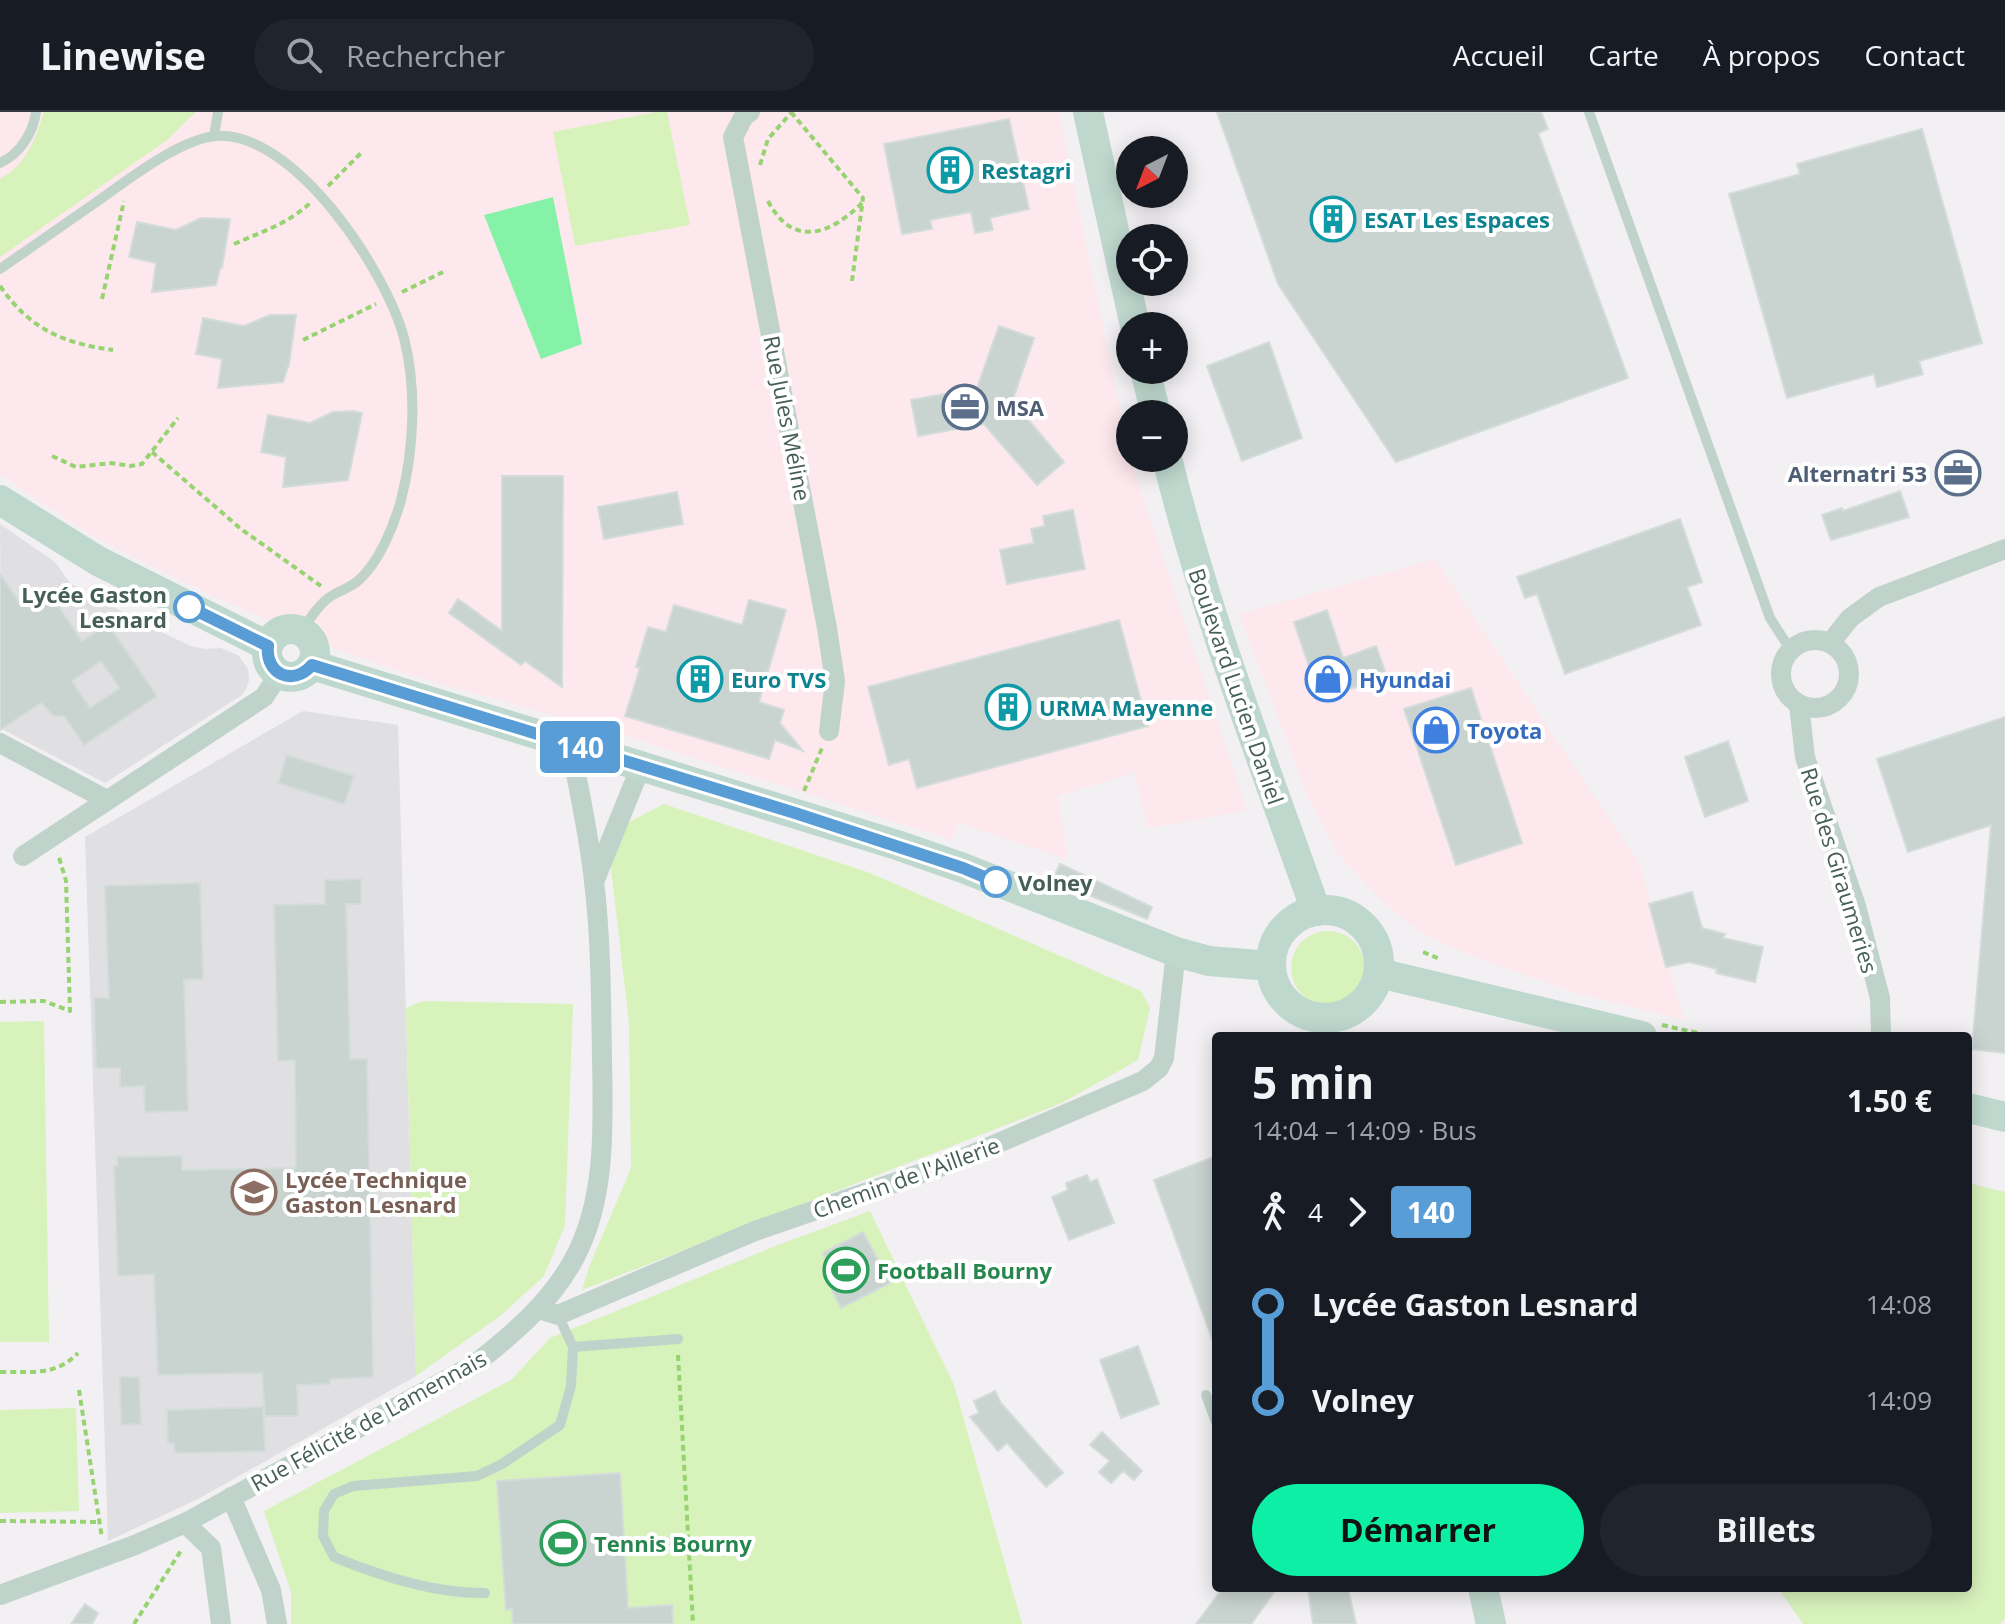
<!DOCTYPE html>
<html lang="fr">
<meta charset="utf-8">
<style>
body{margin:0;font-family:"Open Sans",sans-serif;background:#20242c;color:#f1f3f6;height:100vh;display:flex;flex-direction:column;font-size:30px;white-space:nowrap}
*{box-sizing:border-box;margin:0}
p{font-size:26px;color:#9ea1a6}
.icon{flex:none;width:44px;height:44px;fill:none;stroke:currentColor;stroke-width:2;stroke-linecap:round;stroke-linejoin:round}
.map{position:relative;flex:1;overflow:hidden}
.details{position:absolute;left:1212px;top:920px;width:760px;height:560px;display:flex;flex-direction:column;background:#171b24;border-radius:8px;box-shadow:0 4px 20px #0003}
.details>*{flex:none}
.badge{padding:0 16px;border-radius:6px;font-size:28px;line-height:52px}
.needle{width:52px;rotate:222deg}
.tools{position:absolute;left:1116px;top:24px;display:grid;gap:16px}
.tools a{display:grid;place-items:center;width:72px;height:72px;border-radius:50%;background:#171b24;box-shadow:0 4px 20px #0003;font-size:40px}
.map>.badge{position:absolute;translate:-50% -50%;box-shadow:0 0 0 4px #fff}
.legs{display:flex;align-items:center;gap:12px;height:88px;padding:0 40px;font-size:26px}
.legs p{margin-inline-start:auto}
.head{display:flex;align-items:center;justify-content:space-between;height:136px;padding:0 40px}
h1{font-size:44px;font-weight:700;line-height:60px}
.button{display:flex;gap:16px;margin-top:auto;padding:16px 40px}
.button a{flex:1;height:92px;border-radius:48px;background:#0defa4;color:#111;font-size:32px;font-weight:700;line-height:92px;text-align:center}
.button a+a{background:#20242c;color:#f1f3f6}
ul{padding:0 40px;list-style:none}
li{display:flex;align-items:center;gap:28px;height:96px;font-size:30px}
li i{display:grid;place-items:center;width:12px;height:100%;margin:0 10px;background:currentColor}
li i::after{content:'';width:20px;height:20px;margin:-10px;border:6px solid;border-radius:50%;background:#171b24}
li p{margin-inline-start:auto}
li:first-child i{background:linear-gradient(#0000 50%,currentColor 0)}
li:last-child i{background:linear-gradient(currentColor 50%,#0000 0)}
header{display:flex;align-items:center;gap:48px;box-sizing:border-box;height:112px;padding:0 40px;background:#171b24;border-bottom:2px solid #363941}
header strong{font-size:38px}
nav{display:flex;gap:44px;margin-inline-start:auto;font-size:28px}
.search{width:560px;height:72px;background:#20242c;display:flex;align-items:center;gap:20px;box-sizing:border-box;padding:0 28px;border-radius:44px;color:#9ea1a6;font-size:30px}
.map>svg:first-child{display:block}
</style>
<header>
<strong>Linewise</strong>
<div class="search"><svg class="icon" aria-label="search" viewBox="0 0 24 24"><circle cx="10" cy="10" r="6"/><path d="M15 15l6 6"/></svg>Rechercher</div>
<nav><a>Accueil</a><a>Carte</a><a>À propos</a><a>Contact</a></nav>
</header>
<div class="map">
<svg width="2005" height="1512" viewBox="0 0 2005 1512">
<rect width="100%" height="100%" fill="#f2f0f2"/>
<g fill="#fde9ed">
<polygon points="0,0 1059,0 1130,346 1247,699 1148,716 1134,661 1058,684 1068,748 958,711 952,728 606,618 413,564 339,538 215,485 94,425 0,363"/>
<polygon points="1435,447 1640,752 1684,908 1583,883 1484,849 1423,822 1381,788 1338,742 1308,685 1239,502"/>
</g>
<g fill="#e0dfe1">
<polygon points="0,412 55,450 70,471 148,514 191,534 205,537 221,536 239,544 248,557 249,569 246,577 242,583 105,671 2,617"/>
<polygon points="303,599 398,613 416,1264 198,1387 108,1429 85,725"/>
</g>
<g fill="#d8f2bc">
<path d="M44,0H196L167,28L0,145V67C27,52 35,28 44,0Z"/>
<polygon points="656,0 667,0 690,113 575,134 553,20"/>
<polygon points="664,692 870,761 1141,879 1150,896 1138,948 1062,991 582,1178 589,1155 631,1056 629,911 610,748 629,710"/>
<circle cx="1328" cy="856" r="37"/>
<polygon points="423,889 573,892 565,1113 544,1164 500,1204 416,1264 406,896"/>
<polygon points="44,909 49,1230 0,1230 0,910"/>
<polygon points="1968,1071 2005,1080 2005,1506 2000,1512 1803,1512 1778,1476 1968,1476"/>
<polygon points="870,1099 954,1273 1022,1512 291,1512 291,1480 264,1399 511,1268 550,1226 778,1133"/>
<polygon points="76,1296 79,1399 0,1401 0,1298"/>
</g>
<polygon fill="#86f2a8" points="553,85 582,232 541,247 484,103"/>
<g fill="#c9d3d0" stroke="#d3dcda" stroke-width="2" fill-rule="evenodd">
<polygon points="1217,0 1541,0 1548,17 1538,21 1628,266 1396,350 1278,172"/>
<polygon points="1009,7 1029,97 990,106 993,118 975,121 971,100 930,108 932,117 902,122 884,32"/>
<polygon points="1922,17 1982,231 1919,249 1923,262 1877,275 1874,262 1787,286 1729,82 1800,62 1797,52"/>
<polygon points="201,106 230,107 222,156 220,156 216,173 152,180 156,151 129,145 137,110 176,118"/>
<polygon points="270,203 296,203 289,252 283,270 218,276 222,247 196,242 203,206 244,214"/>
<polygon points="999,214 1034,226 1012,290 1023,289 1026,305 1064,350 1037,373 984,312 918,324 911,288 977,276"/>
<polygon points="1269,230 1302,326 1242,349 1207,254"/>
<polygon points="353,299 362,301 348,368 283,375 286,345 261,340 268,303 310,311 333,300"/>
<polygon points="502,364 563,364 562,575 525,549 521,553 449,501 458,487 502,519"/>
<polygon points="1900,379 1909,405 1831,428 1822,403 1842,396 1843,399"/>
<polygon points="677,380 683,412 604,427 598,395"/>
<polygon points="1073,398 1085,457 1007,472 1000,438 1034,431 1031,417 1045,414 1043,404"/>
<polygon points="1680,407 1702,470 1687,475 1701,513 1565,562 1537,482 1525,486 1517,465"/>
<path d="M0,462L20,491L45,475L82,529L108,512L157,584L84,633L64,604H54L41,591L0,618ZM101,549L120,576L90,596L72,569Z"/>
<polygon points="749,488 786,498 759,590 784,598 780,611 803,639 775,628 769,647 625,604 640,556 636,555 648,515 666,520 674,493 742,513"/>
<polygon points="1327,498 1343,546 1376,534 1387,565 1320,587 1294,510"/>
<polygon points="1119,508 1148,614 917,676 909,647 889,653 868,575"/>
<polygon points="1471,576 1522,731 1456,753 1404,597"/>
<polygon points="2005,605 2005,941 1972,937 1991,713 1908,740 1877,647"/>
<polygon points="1728,629 1748,689 1705,705 1685,645"/>
<polygon points="287,643 354,664 344,692 278,671"/>
<polygon points="1060,752 1152,795 1147,807 1052,768"/>
<polygon points="361,767 361,792 346,792 350,947 367,947 373,1265 330,1267 330,1272 297,1273 298,1304 265,1304 262,1261 158,1263 154,1162 118,1164 114,1054 118,1054 117,1045 182,1044 182,1058 296,1056 295,948 278,949 274,793 325,792 325,768"/>
<polygon points="200,771 203,867 184,868 188,999 145,1000 144,974 120,975 120,956 96,956 94,886 109,886 105,774"/>
<polygon points="1692,780 1702,816 1725,822 1723,826 1763,835 1755,870 1716,861 1717,857 1689,850 1666,855 1649,792"/>
<polygon points="1216,1044 1216,1232 1214,1232 1154,1068"/>
<polygon points="1087,1063 1090,1070 1097,1067 1114,1111 1069,1128 1052,1085 1068,1078 1066,1071"/>
<polygon points="863,1120 890,1171 841,1196 832,1178 839,1174 823,1141"/>
<polygon points="1138,1234 1159,1292 1121,1306 1100,1248"/>
<polygon points="120,1265 139,1265 141,1312 121,1313"/>
<polygon points="995,1279 1001,1291 1063,1361 1046,1375 1007,1331 998,1339 970,1305 979,1301 974,1289"/>
<polygon points="263,1295 265,1339 175,1341 174,1331 168,1331 167,1298"/>
<polygon points="1102,1320 1142,1359 1134,1368 1123,1359 1111,1371 1099,1360 1110,1349 1090,1333"/>
<polygon points="620,1361 628,1496 672,1493 673,1512 513,1512 512,1497 506,1498 497,1369"/>
<polygon points="1223,1476 1277,1476 1251,1512 1196,1512"/>
<polygon points="1308,1476 1348,1476 1356,1512 1313,1512"/>
<polygon points="85,1492 98,1501 92,1512 71,1512"/>
</g>
<g fill="none" stroke-linecap="round" stroke-linejoin="round">
<g stroke="#97d371" stroke-width="4" stroke-dasharray="6 4" stroke-linecap="butt">
<polyline points="791,0 863,86 852,169"/>
<polyline points="760,53 768,27 791,1"/>
<polyline points="328,74 363,39"/>
<path d="M768,89C793,137 831,122 862,91"/>
<path d="M234,132C261,120 288,112 310,91"/>
<path d="M0,174C30,217 62,231 113,238"/>
<polyline points="402,180 443,160"/>
<polyline points="102,187 124,89"/>
<polyline points="303,228 376,192"/>
<polyline points="152,340 241,417 321,474"/>
<polyline points="52,344 76,355 111,351 131,354 142,352 178,306"/>
<polyline points="804,679 822,636"/>
<polyline points="1423,840 1440,847"/>
<polyline points="0,890 44,889 70,899 66,769 58,742"/>
<polyline points="1662,913 1711,924"/>
<polyline points="678,1243 693,1512"/>
<path d="M0,1260C31,1259 55,1265 78,1241"/>
<polyline points="79,1278 102,1426"/>
<polyline points="0,1409 99,1410"/>
<polyline points="134,1512 182,1437"/>
</g>
<g stroke="#c0d3cb" stroke-width="10">
<polyline points="1589,0 1770,506 1790,537"/>
<polyline points="214,24 218,0"/>
<path d="M0,51C20,42 33,21 36,0"/>
<path d="M0,157C32,135 63,113 95,91C125,70 179,27 216,24C295,19 386,159 404,226C417,276 414,338 401,388C394,414 379,450 359,468C351,475 342,478 333,483C319,491 310,507 301,520"/>
<polyline points="573,1235 678,1227"/>
<polyline points="1206,1283 1216,1310"/>
<path d="M485,1481C437,1482 378,1463 334,1445L323,1424L324,1399L334,1382L353,1374L477,1364L502,1352L560,1313L571,1274L573,1235L558,1203"/>
</g>
<g stroke="#c0d3cb" stroke-width="20">
<polyline points="750,0 744,4 733,25 827,516 835,569 829,619"/>
<circle cx="1815" cy="562" r="34"/>
<polyline points="1831,530 1850,506 1879,485 2005,437"/>
<polyline points="1799,593 1805,645 1856,794 1880,886 1881,924"/>
<polyline points="0,631 107,688"/>
<polyline points="23,744 264,585 279,562"/>
<polyline points="594,770 641,654"/>
<polyline points="538,1197 558,1203 755,1119 954,1050 1143,969 1159,956 1164,946 1176,840"/>
<polyline points="231,1385 271,1478 277,1512"/>
<polyline points="185,1411 211,1436 221,1512"/>
<path d="M0,1483L135,1433L185,1411L475,1252C513,1222 550,1191 574,1147C607,1086 603,1012 602,945C601,887 601,827 594,769C589,723 579,677 570,632"/>
</g>
<g stroke="#bfd8ce" stroke-width="30">
<polyline points="1088,0 1135,214"/>
<polyline points="1145,258 1156,302"/>
<path d="M1167,346C1205,501 1263,649 1316,799"/>
<polyline points="0,388 98,449 268,534"/>
<circle cx="291" cy="541" r="24"/>
<polyline points="312,553 897,733 963,756 1176,840 1209,849 1271,854"/>
<circle cx="1325" cy="852" r="54"/>
<polyline points="1379,861 1642,924"/>
<polyline points="1968,996 2005,1005"/>
<polyline points="1483,1476 1491,1512"/>
</g>
</g>
<g fill="none" stroke-linecap="round" stroke-linejoin="round">
<g stroke="#fff" stroke-width="18">
<path id="line-1" d="M189,495L268,534C265,562 293,575 312,553L795,701L963,756L996,770"/>
</g>
<use href="#line-1" stroke="#589dd6" stroke-width="12"/>
</g>
<defs>
<g id="building-ring" transform="scale(2.3)"><circle r="9.5" fill="#fff" stroke="#0f9aa8" stroke-width="1.5"/><path d="M-4-6H4V6H1V3H-1V6H-4ZM-2.5-4.3h1.7v1.8h-1.7ZM.8-4.3h1.7v1.8H.8ZM-2.5-1h1.7V.8h-1.7ZM.8-1h1.7V.8H.8Z" fill="#0f9aa8"/></g>
<g id="office-ring" transform="scale(2.3)"><circle r="9.5" fill="#fff" stroke="#5c6f8a" stroke-width="1.5"/><path d="M-6-3h4V-5.5h4V-3h4V5H-6ZM-1-4.5V-3h2v-1.5ZM-6 0V1H6V0Z" fill="#5c6f8a"/></g>
<g id="shop-ring" transform="scale(2.3)"><circle r="9.5" fill="#fff" stroke="#3f7fe0" stroke-width="1.5"/><path d="M-5-2.5h2.3a2.7 3.5 0 0 1 5.4 0H5L5.5 6h-11ZM-1.5-2.5h3a1.5 2.3 0 0 0-3 0Z" fill="#3f7fe0"/></g>
<g id="school-ring" transform="scale(2.3)"><circle r="9.5" fill="#fff" stroke="#8d6e63" stroke-width="1.5"/><path d="M0-5L7-2L0 1L-7-2ZM-4 1L0 2.5L4 1V4Q0 6-4 4Z" fill="#8d6e63"/></g>
<g id="stadium-ring" transform="scale(2.3)"><circle r="9.5" fill="#fff" stroke="#2e9e5b" stroke-width="1.5"/><path d="M0-5a6.5 5 0 1 0 0 10a6.5 5 0 1 0 0-10ZM-3.5-1.8h7v3.6h-7Z" fill="#2e9e5b"/></g>
</defs>
<g fill-rule="evenodd">
<use href="#building-ring" x="950" y="58"/>
<use href="#building-ring" x="1333" y="107"/>
<use href="#office-ring" x="965" y="295"/>
<use href="#office-ring" x="1958" y="361"/>
<use href="#building-ring" x="700" y="567"/>
<use href="#shop-ring" x="1328" y="567"/>
<use href="#building-ring" x="1008" y="595"/>
<use href="#shop-ring" x="1436" y="618"/>
<use href="#school-ring" x="254" y="1080"/>
<use href="#stadium-ring" x="846" y="1158"/>
<use href="#stadium-ring" x="563" y="1431"/>
</g>
<g fill="#fff" stroke="#589dd6" stroke-width="4">
<circle cx="189" cy="495" r="14"/>
<circle cx="996" cy="770" r="14"/>
</g>
<g text-anchor="middle" dominant-baseline="central" stroke-width="8" stroke-linejoin="round" paint-order="stroke">
<g font-size="22" font-weight="bold" fill="#0d838f" stroke="#fff" text-anchor="start">
<text x="981" y="58">Restagri</text>
<text x="1364" y="107">ESAT Les Espaces</text>
<text x="731" y="567">Euro TVS</text>
<text x="1039" y="595">URMA Mayenne</text>
</g>
<g font-size="22" font-weight="bold" fill="#4e5e75" stroke="#fff" text-anchor="start">
<text x="996" y="295">MSA</text>
<text x="1927" y="361" text-anchor="end">Alternatri 53</text>
</g>
<g font-size="22" fill="#465f54" stroke="#fff">
<text transform="translate(788 306) rotate(79)">Rue Jules Méline</text>
<text transform="translate(1237 574) rotate(71)">Boulevard Lucien Daniel</text>
<text transform="translate(1840 758) rotate(73)">Rue des Giraumeries</text>
<text transform="translate(906 1065) rotate(-20)">Chemin de l'Aillerie</text>
<text transform="translate(368 1308) rotate(-29)">Rue Félicité de Lamennais</text>
</g>
<g font-size="22" font-weight="bold" fill="#465f54" stroke="#fff" text-anchor="end">
<text x="167" y="482">Lycée Gaston<tspan x="167" dy="25">Lesnard</tspan></text>
<text x="1018" y="770" text-anchor="start">Volney</text>
</g>
<g font-size="22" font-weight="bold" fill="#366cbe" stroke="#fff" text-anchor="start">
<text x="1359" y="567">Hyundai</text>
<text x="1467" y="618">Toyota</text>
</g>
<g font-size="22" font-weight="bold" fill="#785e54" stroke="#fff" text-anchor="start">
<text x="285" y="1067">Lycée Technique<tspan x="285" dy="25">Gaston Lesnard</tspan></text>
</g>
<g font-size="22" font-weight="bold" fill="#27864d" stroke="#fff" text-anchor="start">
<text x="877" y="1158">Football Bourny</text>
<text x="594" y="1431">Tennis Bourny</text>
</g>
</g>
</svg>
<div class="tools">
<a><svg class="needle" viewBox="-14 -14 28 28"><path d="M0-13l5 13h-10z" fill="#e53935"/><path d="M0 13l5-13h-10z" fill="#9ea1a6"/></svg></a>
<a><svg class="icon" aria-label="locate" viewBox="0 0 24 24"><circle cx="12" cy="12" r="6"/><path d="M12 2v4M12 18v4M2 12h4M18 12h4"/></svg></a>
<a>+</a>
<a>−</a>
</div>
<b class="badge" style="left:580px;top:635px;background:#589dd6;color:#fff">140</b>
<section class="details">
<div class="head"><div><h1>5 min</h1><p>14:04 – 14:09 · Bus</p></div><b>1.50 €</b></div>
<div class="legs"><svg class="icon" aria-label="walk" viewBox="0 0 24 24"><circle cx="13" cy="4" r="2"/><path d="M13 8l-2 6 4 7M11 14l-3 7M7 12l3-4h3l4 4"/></svg>4<svg class="icon" aria-label="forward" viewBox="0 0 24 24"><path d="M9 5l7 7-7 7"/></svg><b class="badge" style="background:#589dd6;color:#fff">140</b></div>
<ul>
<li><i style="color:#589dd6"></i><b>Lycée Gaston Lesnard</b><p>14:08</p></li>
<li><i style="color:#589dd6"></i><b>Volney</b><p>14:09</p></li>
</ul>
<div class="button"><a>Démarrer</a><a>Billets</a></div>
</section>
</div>
